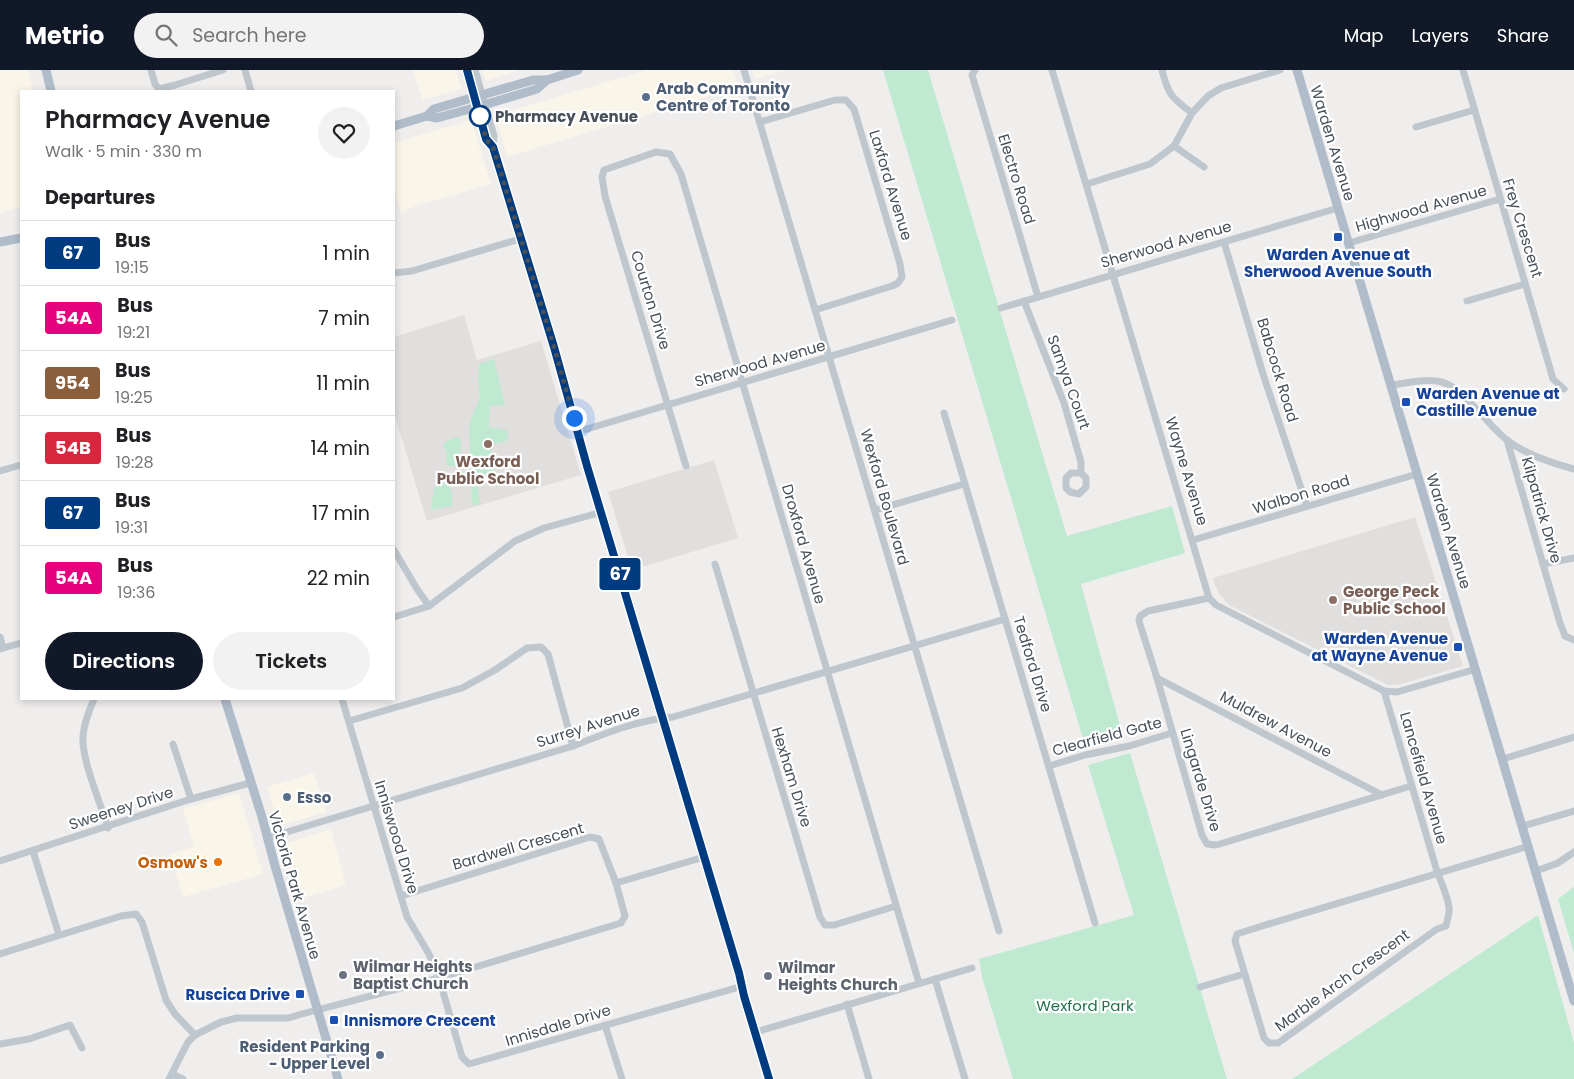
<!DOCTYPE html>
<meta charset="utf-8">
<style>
body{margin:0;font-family:Poppins,sans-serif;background:#f2f2f2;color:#202124;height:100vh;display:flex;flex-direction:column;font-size:19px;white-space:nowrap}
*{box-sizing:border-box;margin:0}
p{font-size:16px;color:#757577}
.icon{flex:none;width:28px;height:28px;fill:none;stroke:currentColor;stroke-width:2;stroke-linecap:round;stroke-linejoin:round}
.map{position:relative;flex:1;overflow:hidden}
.drawer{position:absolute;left:20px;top:20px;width:375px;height:610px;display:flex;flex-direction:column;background:#fff;border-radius:0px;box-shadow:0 2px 8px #0003}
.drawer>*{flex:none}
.badge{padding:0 10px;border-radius:4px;font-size:18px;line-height:32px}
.you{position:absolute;width:25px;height:25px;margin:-12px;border:4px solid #fff;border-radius:50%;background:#1a73e8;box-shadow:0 0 0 8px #1a73e833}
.map>.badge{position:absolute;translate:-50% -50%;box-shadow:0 0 0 2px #fff}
h2{padding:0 25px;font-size:19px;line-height:45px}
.round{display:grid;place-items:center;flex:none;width:52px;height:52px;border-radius:26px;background:#f2f2f2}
.summary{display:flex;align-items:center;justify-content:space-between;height:85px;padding:0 25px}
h1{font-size:24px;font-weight:600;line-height:38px}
.cta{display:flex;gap:10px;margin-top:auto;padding:10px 25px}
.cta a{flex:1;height:58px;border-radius:30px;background:#111827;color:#fff;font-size:20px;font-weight:600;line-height:58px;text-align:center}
.cta a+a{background:#f2f2f2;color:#202124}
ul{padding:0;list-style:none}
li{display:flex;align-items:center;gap:15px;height:65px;padding:0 25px;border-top:1px solid #e0e0e0}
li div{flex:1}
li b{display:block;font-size:19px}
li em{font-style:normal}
li .badge{min-width:55px;font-weight:700;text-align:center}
header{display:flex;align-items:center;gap:30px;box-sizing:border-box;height:70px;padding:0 25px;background:#111827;color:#fff}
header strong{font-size:24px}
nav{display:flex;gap:28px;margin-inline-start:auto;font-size:18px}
.search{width:350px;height:45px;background:#f2f2f2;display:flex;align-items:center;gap:12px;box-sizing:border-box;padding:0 18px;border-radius:28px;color:#757577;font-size:19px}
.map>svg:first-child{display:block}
</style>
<header>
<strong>Metrio</strong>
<div class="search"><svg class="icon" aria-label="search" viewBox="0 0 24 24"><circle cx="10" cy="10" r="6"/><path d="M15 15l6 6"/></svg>Search here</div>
<nav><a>Map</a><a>Layers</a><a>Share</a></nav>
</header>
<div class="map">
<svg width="1574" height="1009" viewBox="0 0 1574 1009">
<rect width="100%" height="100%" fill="#f0eded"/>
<g fill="#f9f5e8">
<polygon points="0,0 28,0 33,21 21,21 21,137 0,143"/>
<polygon points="413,0 456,0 462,19 422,30"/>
<polygon points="482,0 520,0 486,11"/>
<polygon points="647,0 733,0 738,17 507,87 496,45"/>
<polygon points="753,0 787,0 755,9"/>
<polygon points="471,50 491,114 415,136 401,143 394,118 394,73"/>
<polygon points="314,703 326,742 279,756 267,717"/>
<polygon points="239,723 263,804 183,827 170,784 194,777 183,739"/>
<polygon points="331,759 346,815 300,829 284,774"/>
</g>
<g fill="#e1dede">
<polygon points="464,245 477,290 541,271 581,405 427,451 394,343 394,267"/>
<polygon points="714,390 738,468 632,500 608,422"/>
<polygon points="1415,447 1463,596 1398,615 1388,615 1229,535 1220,525 1215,515 1213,508"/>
</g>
<g fill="#bfead1">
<polygon points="883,0 928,0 1067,466 1172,436 1185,483 1081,514 1122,663 1084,672"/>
<polygon points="494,289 505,335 490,336 489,357 507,360 508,370 490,376 495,400 476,407 480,434 472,435 469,354 480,327 478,311 479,294"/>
<polygon points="456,367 459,367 461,371 459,393 456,396 449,396 446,394 447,385 443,375 445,372"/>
<polygon points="441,413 447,414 452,422 452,436 431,440 434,418"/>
<polygon points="1130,683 1227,1009 1013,1009 982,907 979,889 1134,845 1088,695"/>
<polygon points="1574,817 1574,883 1558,829"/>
<polygon points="1538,845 1574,973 1574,1009 1292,1009"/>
</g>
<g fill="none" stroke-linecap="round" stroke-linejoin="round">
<g stroke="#bfc7ce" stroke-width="7">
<polyline points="151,0 155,14 159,19 175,15 223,0"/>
<polyline points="245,0 251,21"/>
<polyline points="467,0 486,69 493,77 554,277 587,397 739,903 744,926 769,1009"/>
<polyline points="475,0 494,66 493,77"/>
<polyline points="744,0 999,861"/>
<polyline points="975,0 972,5 1038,227"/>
<polyline points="1052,0 1209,528 1216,535 1384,621 1397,622 1476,599"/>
<path d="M1162,0C1168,25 1172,28 1192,43"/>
<polyline points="1463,0 1553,309 1564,319"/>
<polyline points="760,52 835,30 846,30 854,39 900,194 902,207 898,213 892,216 815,240"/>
<polyline points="1416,57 1474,40"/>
<polyline points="1174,76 1204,97"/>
<polyline points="1087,114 1150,94 1174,76 1192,43 1208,26 1221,18 1280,0"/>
<polyline points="1224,172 1263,304 1307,436"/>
<polyline points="1349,173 1500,129"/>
<polyline points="394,203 412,201 520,169"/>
<polyline points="1024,231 1064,333 1081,392 1081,403 1086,408 1086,417 1079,424 1070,422 1066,418 1066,408 1071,403 1081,403"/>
<polyline points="1467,231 1525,214"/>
<polyline points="1001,238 1338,138"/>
<path d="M1392,315C1408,313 1426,308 1442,312C1464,318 1488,356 1507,370C1526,385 1551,393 1574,399"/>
<polyline points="944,343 1095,853"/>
<polyline points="577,362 952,250"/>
<polyline points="1507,370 1560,553 1565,566 1574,570"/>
<polyline points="686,396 605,126 602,107 604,100 656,82 670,84 681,104 919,913"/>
<polyline points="0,401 21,395"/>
<polyline points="875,440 964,414"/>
<polyline points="1193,470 1417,404"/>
<polyline points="394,480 417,519 429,536"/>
<polyline points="715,494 820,847 825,855 834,855 896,836"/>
<polyline points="1543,494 1574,488"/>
<polyline points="1209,528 1148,541 1140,546 1139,551 1157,608 1202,765 1207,774 1216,775 1223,773 1411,716"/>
<polyline points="394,547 429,536 515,471 544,458 602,442"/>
<polyline points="0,567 3,578"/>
<polyline points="0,579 21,573"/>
<polyline points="1157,608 1382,725"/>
<path d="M1384,621L1436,798C1440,810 1447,824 1449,837C1450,842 1447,851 1446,856L1437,859L1278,973H1269L1264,968L1235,871L1237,864L1262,856C1351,829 1440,802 1529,776"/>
<path d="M94,629C89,641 84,653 83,666C81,689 101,734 108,758"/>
<polyline points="342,629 407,847 429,884 439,908 462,987 469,994 743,916"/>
<polyline points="349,651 462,618 495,600 527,578 541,577 548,584 573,676"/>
<polyline points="173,674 191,729"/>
<polyline points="1503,689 1574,667"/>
<polyline points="1049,696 1085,685 1129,676 1172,663"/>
<polyline points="1523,756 1574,741"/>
<path d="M267,768L573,676C606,663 638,650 673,647L1005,549"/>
<polyline points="33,781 59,865"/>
<polyline points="0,791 191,729 250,713"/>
<polyline points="1536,801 1558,793 1574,782"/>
<polyline points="401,826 590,767 599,769 616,813"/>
<polyline points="0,884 121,846 136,844 142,852 166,930 175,944 195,965"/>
<polyline points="935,909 965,1009"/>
<polyline points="1200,917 1244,904"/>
<polyline points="847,934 869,1009"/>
<polyline points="605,955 622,1009"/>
<polyline points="756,962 972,898"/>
<polyline points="0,974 29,969 70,955 82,978"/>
<polyline points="172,1004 183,1009"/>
<polyline points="169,1009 188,972 195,965 221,952 237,948 288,948 302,944 439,908 621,853 625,846 616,813 704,787"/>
</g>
<g stroke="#b0bcca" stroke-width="9">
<polyline points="46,0 51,21"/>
<polyline points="1297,0 1574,931"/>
<polyline points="427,46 434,39 533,10 547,10 578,0"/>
<polyline points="394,56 427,46 437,48 477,37 537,19 547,10"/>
<polyline points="0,172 21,168"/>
<polyline points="225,629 262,747 275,796 338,1009"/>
</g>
</g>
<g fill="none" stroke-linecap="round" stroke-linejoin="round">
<g stroke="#fff" stroke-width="11">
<polyline id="line" points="467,0 486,69 493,77 554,277 587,396 739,903 744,926 769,1009"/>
</g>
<use href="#line" stroke="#003b80" stroke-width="8"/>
<polyline stroke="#475059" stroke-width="5" stroke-dasharray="0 9" points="480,46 486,69 493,77 554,277 574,348"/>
</g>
<g fill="#5c6f8a" stroke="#fff" stroke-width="2">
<circle cx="646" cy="27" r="5"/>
<circle cx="287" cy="727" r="5"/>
<circle cx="380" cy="985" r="5"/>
</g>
<circle fill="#fff" stroke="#003b80" stroke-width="2.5" cx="480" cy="46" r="10"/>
<g fill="#1a4fb4" stroke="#fff" stroke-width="2">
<rect x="1333" y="162" width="10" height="10" rx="2.5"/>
<rect x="1401" y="327" width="10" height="10" rx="2.5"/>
<rect x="1453" y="572" width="10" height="10" rx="2.5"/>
<rect x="295" y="919" width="10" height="10" rx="2.5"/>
<rect x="329" y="945" width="10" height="10" rx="2.5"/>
</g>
<g fill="#8d6e63" stroke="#fff" stroke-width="2">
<circle cx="488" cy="374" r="5"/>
<circle cx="1333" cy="530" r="5"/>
</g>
<circle fill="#e8710a" stroke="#fff" stroke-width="2" cx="218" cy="792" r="5"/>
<g fill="#6b7280" stroke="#fff" stroke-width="2">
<circle cx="343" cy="905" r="5"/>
<circle cx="768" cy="906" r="5"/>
</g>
<g text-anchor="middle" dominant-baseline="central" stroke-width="4.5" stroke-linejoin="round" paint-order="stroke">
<g font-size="15" font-weight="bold" fill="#4e5e75" stroke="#fff" text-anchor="start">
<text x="656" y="18">Arab Community<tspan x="656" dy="17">Centre of Toronto</tspan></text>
<text x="297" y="727">Esso</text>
<text x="370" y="976" text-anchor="end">Resident Parking<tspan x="370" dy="17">- Upper Level</tspan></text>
</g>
<g font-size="15" font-weight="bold" fill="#475059" stroke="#fff" text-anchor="start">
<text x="495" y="46">Pharmacy Avenue</text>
</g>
<g font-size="15" fill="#475059" stroke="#fff">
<text transform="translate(1333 73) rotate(73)">Warden Avenue</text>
<text transform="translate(1017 109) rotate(73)">Electro Road</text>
<text transform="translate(891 115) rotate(73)">Laxford Avenue</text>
<text transform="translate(1421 138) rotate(-16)">Highwood Avenue</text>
<text transform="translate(1523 158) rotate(73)">Frey Crescent</text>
<text transform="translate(1166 174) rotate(-16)">Sherwood Avenue</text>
<text transform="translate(651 230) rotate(73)">Courton Drive</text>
<text transform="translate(760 293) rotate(-16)">Sherwood Avenue</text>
<text transform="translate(1278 300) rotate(73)">Babcock Road</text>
<text transform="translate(1069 312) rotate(70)">Samya Court</text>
<text transform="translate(1187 401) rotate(73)">Wayne Avenue</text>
<text transform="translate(1301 424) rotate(-17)">Walbon Road</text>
<text transform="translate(885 427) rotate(74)">Wexford Boulevard</text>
<text transform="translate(1542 440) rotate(74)">Kilpatrick Drive</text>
<text transform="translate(1449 461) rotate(73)">Warden Avenue</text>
<text transform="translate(804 474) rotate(74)">Droxford Avenue</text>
<text transform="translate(1033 594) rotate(73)">Tedford Drive</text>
<text transform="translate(1276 654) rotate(28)">Muldrew Avenue</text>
<text transform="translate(588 656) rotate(-18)">Surrey Avenue</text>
<text transform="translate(1107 666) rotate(-15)">Clearfield Gate</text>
<text transform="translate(792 707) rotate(73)">Hexham Drive</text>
<text transform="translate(1424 708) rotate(74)">Lancefield Avenue</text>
<text transform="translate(1201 710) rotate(73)">Lingarde Drive</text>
<text transform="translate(121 738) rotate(-18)">Sweeney Drive</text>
<text transform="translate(397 767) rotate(73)">Inniswood Drive</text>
<text transform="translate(518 776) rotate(-16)">Bardwell Crescent</text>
<text transform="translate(295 815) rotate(74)">Victoria Park Avenue</text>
<text transform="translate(1342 910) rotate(-36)">Marble Arch Crescent</text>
<text transform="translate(558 955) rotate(-17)">Innisdale Drive</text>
</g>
<g font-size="15" font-weight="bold" fill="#164399" stroke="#fff" text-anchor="start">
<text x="1338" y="184" text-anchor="middle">Warden Avenue at<tspan x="1338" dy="17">Sherwood Avenue South</tspan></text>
<text x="1416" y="323">Warden Avenue at<tspan x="1416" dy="17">Castille Avenue</tspan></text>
<text x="1448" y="568" text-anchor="end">Warden Avenue<tspan x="1448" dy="17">at Wayne Avenue</tspan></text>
<text x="290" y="924" text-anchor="end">Ruscica Drive</text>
<text x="344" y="950">Innismore Crescent</text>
</g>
<g font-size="15" font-weight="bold" fill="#785e54" stroke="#fff">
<text x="488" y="391">Wexford<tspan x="488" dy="17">Public School</tspan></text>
<text x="1343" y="521" text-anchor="start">George Peck<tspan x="1343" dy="17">Public School</tspan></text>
</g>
<g font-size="15" font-weight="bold" fill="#c56008" stroke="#fff" text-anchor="end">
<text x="208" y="792">Osmow's</text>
</g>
<g font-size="15" font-weight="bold" fill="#5b616d" stroke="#fff" text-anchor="start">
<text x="353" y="896">Wilmar Heights<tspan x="353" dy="17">Baptist Church</tspan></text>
<text x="778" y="897">Wilmar<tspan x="778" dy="17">Heights Church</tspan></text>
</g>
<g font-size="15" fill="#20724b" stroke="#fff">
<text x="1085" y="935">Wexford Park</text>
</g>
</g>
</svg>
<div class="you" style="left:574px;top:348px"></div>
<b class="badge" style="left:620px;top:504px;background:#003b80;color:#fff">67</b>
<section class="drawer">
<div class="summary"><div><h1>Pharmacy Avenue</h1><p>Walk · 5 min · 330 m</p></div><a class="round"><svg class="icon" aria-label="heart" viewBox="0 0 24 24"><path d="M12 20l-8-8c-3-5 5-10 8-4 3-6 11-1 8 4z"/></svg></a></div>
<h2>Departures</h2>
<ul>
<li><span class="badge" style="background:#003b80;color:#fff">67</span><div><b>Bus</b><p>19:15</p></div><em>1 min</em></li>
<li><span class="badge" style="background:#e6007e;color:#fff">54A</span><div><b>Bus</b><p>19:21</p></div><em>7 min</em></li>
<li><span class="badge" style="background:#8b5e3c;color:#fff">954</span><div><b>Bus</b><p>19:25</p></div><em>11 min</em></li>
<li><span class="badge" style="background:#d7263d;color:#fff">54B</span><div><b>Bus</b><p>19:28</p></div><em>14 min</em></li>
<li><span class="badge" style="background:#003b80;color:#fff">67</span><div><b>Bus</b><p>19:31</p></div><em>17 min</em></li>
<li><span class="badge" style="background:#e6007e;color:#fff">54A</span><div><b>Bus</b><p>19:36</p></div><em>22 min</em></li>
</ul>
<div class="cta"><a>Directions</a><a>Tickets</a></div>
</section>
</div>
